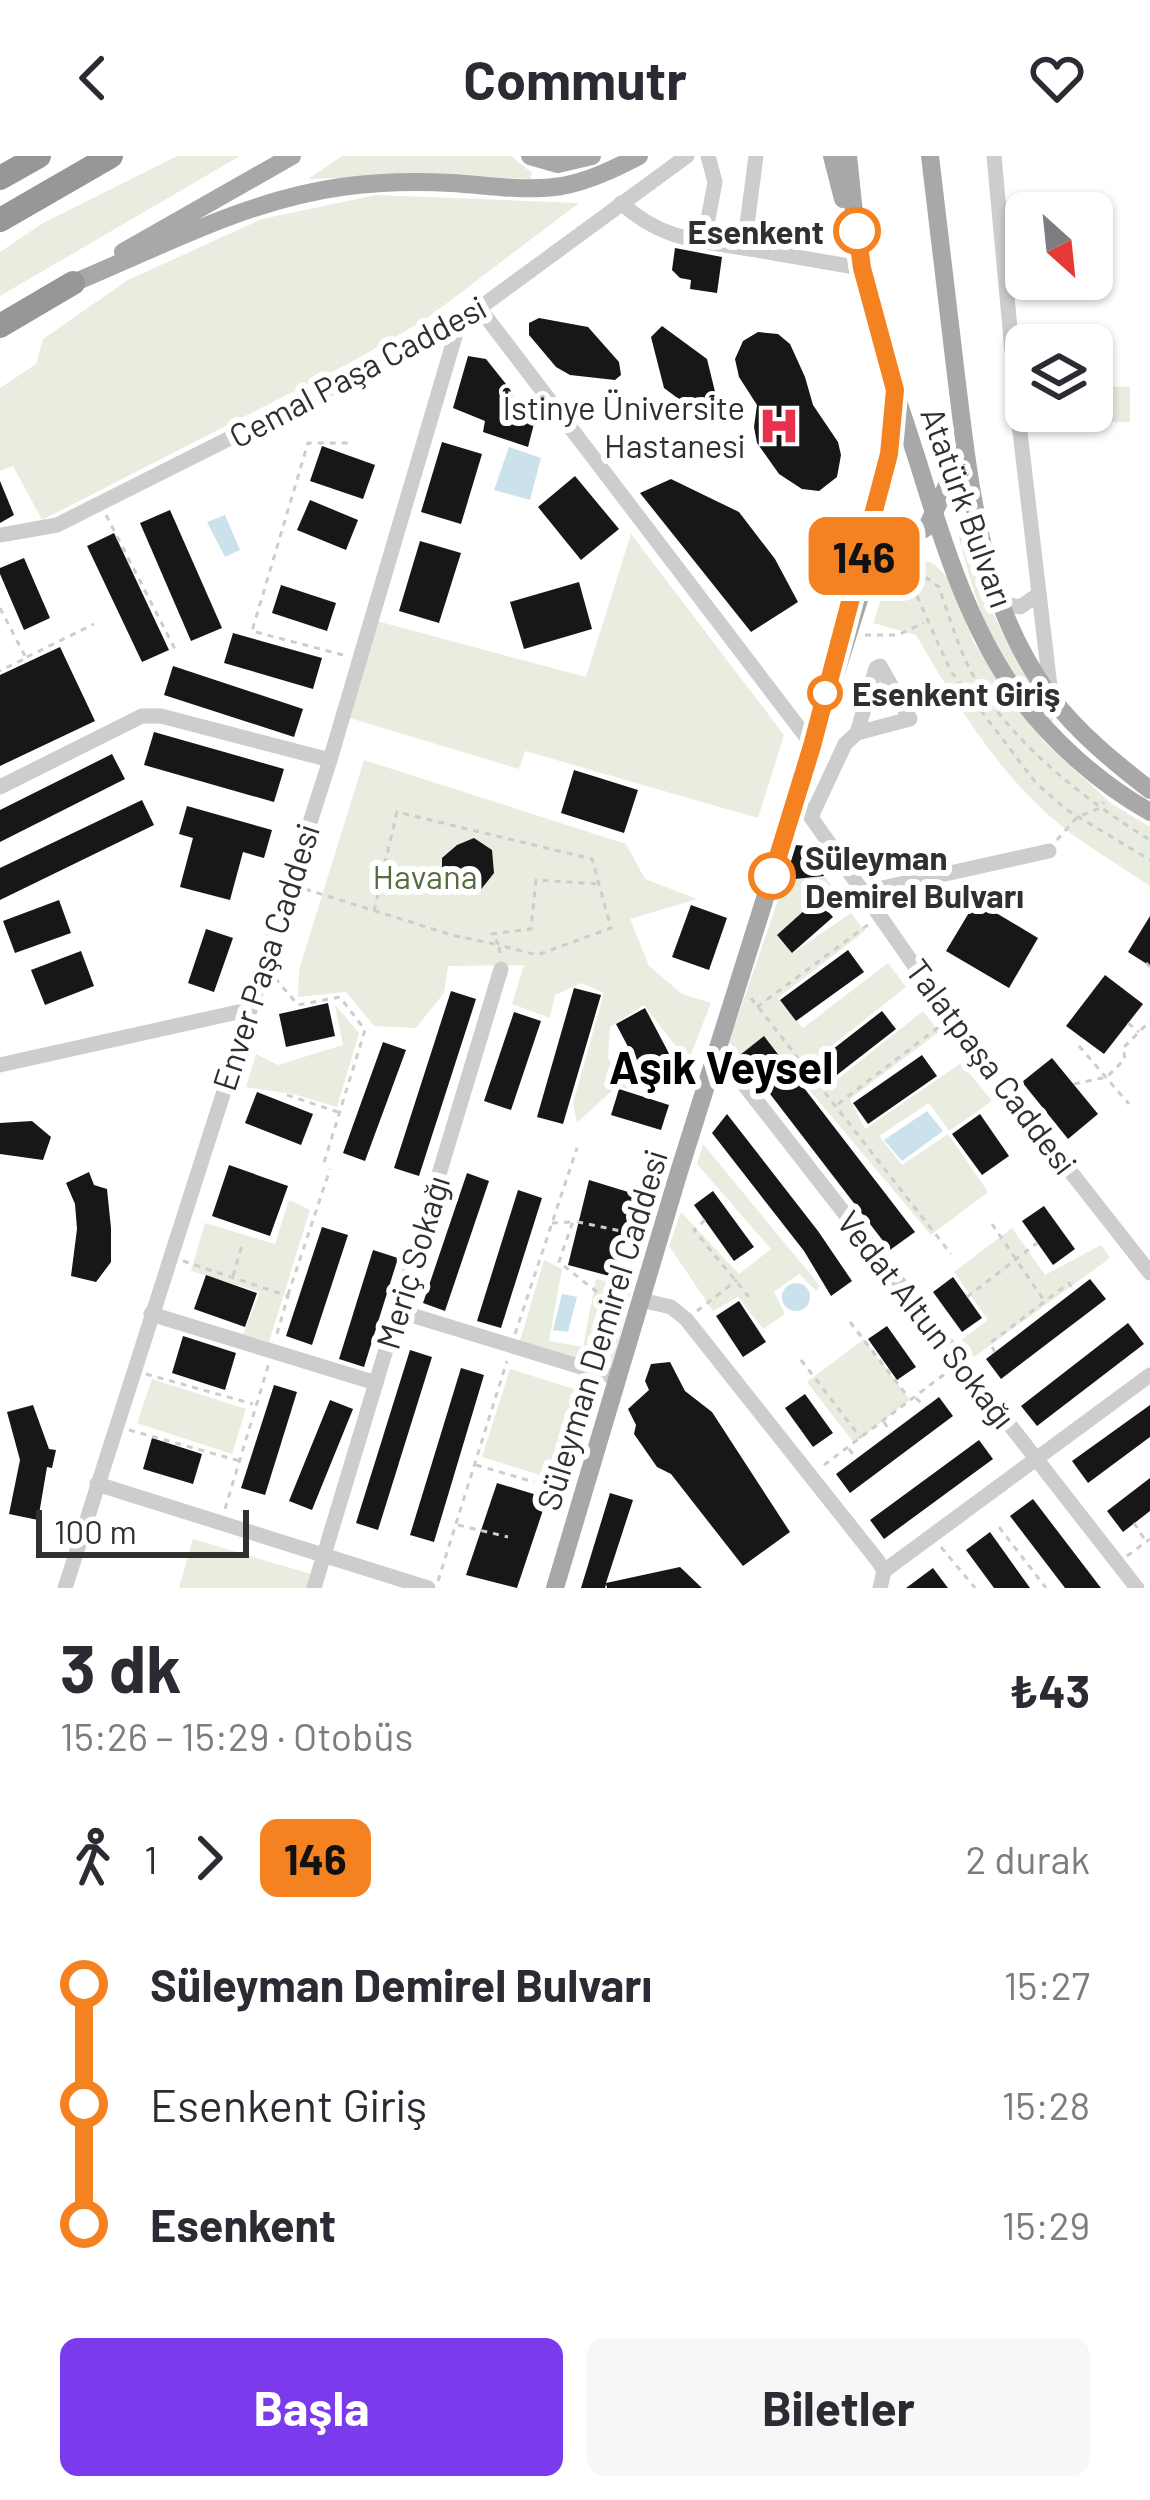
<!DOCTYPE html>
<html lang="tr">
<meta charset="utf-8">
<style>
body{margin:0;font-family:Barlow,sans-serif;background:#f7f7f7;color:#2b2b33;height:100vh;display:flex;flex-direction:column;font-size:45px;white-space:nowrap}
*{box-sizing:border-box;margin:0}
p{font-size:39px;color:#7c7c81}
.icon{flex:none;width:66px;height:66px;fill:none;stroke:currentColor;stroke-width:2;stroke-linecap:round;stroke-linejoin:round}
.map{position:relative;height:1432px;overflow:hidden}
.drawer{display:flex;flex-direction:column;background:#fff;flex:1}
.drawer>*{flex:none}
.badge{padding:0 24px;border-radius:18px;font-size:42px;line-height:78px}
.needle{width:78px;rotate:153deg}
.controls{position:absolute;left:1005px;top:36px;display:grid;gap:24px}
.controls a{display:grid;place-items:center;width:108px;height:108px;border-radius:18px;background:#fff;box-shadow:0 3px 9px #0004;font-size:60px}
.scale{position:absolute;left:36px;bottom:30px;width:213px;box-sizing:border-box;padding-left:12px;border:6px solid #303030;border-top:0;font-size:33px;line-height:42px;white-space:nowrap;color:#303030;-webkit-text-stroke:9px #fff;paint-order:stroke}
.map>.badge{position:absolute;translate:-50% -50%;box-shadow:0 0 0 6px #fff}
.legs{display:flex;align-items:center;gap:18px;height:132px;padding:0 60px;font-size:39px}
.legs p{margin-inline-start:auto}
.summary{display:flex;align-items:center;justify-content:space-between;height:204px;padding:0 60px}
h1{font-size:66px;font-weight:700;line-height:90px}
.action{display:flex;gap:24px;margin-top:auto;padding:24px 60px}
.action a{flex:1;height:138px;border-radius:18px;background:#7c3aed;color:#fff;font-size:48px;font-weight:700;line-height:138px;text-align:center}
.action a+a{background:#f7f7f7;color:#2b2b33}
ul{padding:0 60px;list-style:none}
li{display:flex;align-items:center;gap:42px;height:120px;font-size:45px}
li i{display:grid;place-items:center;width:18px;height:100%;margin:0 15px;background:currentColor}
li i::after{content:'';width:30px;height:30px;margin:-15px;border:9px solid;border-radius:50%;background:#fff}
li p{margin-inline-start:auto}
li:first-child i{background:linear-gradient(#0000 50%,currentColor 0)}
li:last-child i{background:linear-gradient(currentColor 50%,#0000 0)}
header{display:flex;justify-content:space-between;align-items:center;height:156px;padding:0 60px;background:#fff;font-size:54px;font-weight:700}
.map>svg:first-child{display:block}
</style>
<header><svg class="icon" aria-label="back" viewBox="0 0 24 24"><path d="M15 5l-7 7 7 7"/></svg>Commutr<svg class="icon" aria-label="heart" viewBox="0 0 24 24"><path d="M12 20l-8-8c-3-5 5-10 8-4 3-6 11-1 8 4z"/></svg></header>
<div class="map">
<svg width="1150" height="1432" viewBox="0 0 1150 1432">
<rect width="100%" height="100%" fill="#fff"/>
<g fill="#e8eddf">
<polygon points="177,0 240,0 0,140 0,96 43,67"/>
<polygon points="342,0 511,0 532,17 531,23 419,19 308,23"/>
<polygon points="376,39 579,47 426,163 355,204 42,364 13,310 0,315 0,232 36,208 43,183 128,124 262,63"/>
<polygon points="1092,171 1094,225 1092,189 1059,189 1058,172"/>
<polygon points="1092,230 1130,231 1130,266 1067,267 1066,255 1092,255"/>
<path d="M965,374C984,449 1010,497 1053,560V567C998,522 974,443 958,377Z"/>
<polygon points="631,378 784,579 758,662 525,595 519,613 343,560 373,464 586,521"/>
<path d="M917,401L934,408L948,422L974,487L1044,586L1112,648L1150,671V730C1122,711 1091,693 1064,672C1002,624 955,546 916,479L873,467L891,414Z"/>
<polygon points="364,604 626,688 645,723 697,743 630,763 649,810 682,838 711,847 688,906 644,849 610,871 608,902 633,934 617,930 577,967 573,947 604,837 581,827 555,839 550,862 512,848 524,809 448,810 444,837 416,872 374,870 346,836 298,841 299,814"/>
<polygon points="824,720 833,731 777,779 793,797 851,757 865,775 778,842 803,872 888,807 906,831 815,903 835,925 923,855 939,876 850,943 865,973 961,907 992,945 949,975 929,947 879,980 902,1009 948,978 988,1036 931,1079 765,881 741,901 729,886 785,724"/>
<polygon points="335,849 359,877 337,951 293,938 246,931 256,898 278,909 343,889"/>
<polygon points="703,988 820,1130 816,1135 799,1118 774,1136 785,1158 763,1173 738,1141 713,1155 669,1090 681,1056 739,1118 771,1093 697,1008"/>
<polygon points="289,1044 310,1054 269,1186 243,1178 260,1136 191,1115 205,1067 275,1088"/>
<polygon points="1012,1072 1045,1119 1101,1089 1110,1102 974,1201 961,1184 988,1164 954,1116"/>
<polygon points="544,1104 562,1113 549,1185 583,1191 596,1123 632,1131 611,1216 519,1188"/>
<polygon points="864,1183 910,1244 854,1287 807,1226"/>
<polygon points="510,1213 587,1237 559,1325 482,1301"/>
<polygon points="152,1223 246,1253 232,1298 137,1267"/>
<polygon points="193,1383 314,1419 310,1432 179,1432"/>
</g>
<g fill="#cbe2ed">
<polygon points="509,291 541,302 530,344 494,334"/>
<polygon points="225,359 240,394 225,401 207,366"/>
<polygon points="927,955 943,975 902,1005 884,984"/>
<circle cx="796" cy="1141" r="14"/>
<polygon points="562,1138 577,1141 568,1176 553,1174"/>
</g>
<g fill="#171717">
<polygon points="675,92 722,101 717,137 690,133 691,124 680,122 672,114"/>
<polygon points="539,162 588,171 619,206 621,219 615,224 570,219 556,211 529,179 529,167"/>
<polygon points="662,170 707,203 718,248 712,262 704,262 664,232 651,181"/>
<polygon points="758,176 778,178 790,188 805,221 813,249 838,286 841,299 837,321 819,335 802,333 779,318 757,287 754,271 757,249 739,221 735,203 743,185"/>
<polygon points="468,200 486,203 514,238 512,253 536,260 528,291 483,276 485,265 453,252"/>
<polygon points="442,286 482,298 461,368 421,356"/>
<polygon points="322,290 375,309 363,343 310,325"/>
<polygon points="575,320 619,373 581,404 538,351"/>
<polygon points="671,323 739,356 775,403 798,446 751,476 640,337"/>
<polygon points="0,325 14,359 0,367"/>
<polygon points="310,344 358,364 346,394 297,374"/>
<polygon points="170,354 222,472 191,485 140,367"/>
<polygon points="114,377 169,494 142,506 87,390"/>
<polygon points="420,385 461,397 439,467 399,455"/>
<polygon points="24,402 50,462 24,474 0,418 0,412"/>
<polygon points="579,426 592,473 524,493 510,446"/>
<polygon points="281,429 336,447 327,475 272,457"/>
<polygon points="233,477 322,502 313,533 224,507"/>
<polygon points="60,491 95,565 0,610 0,519"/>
<polygon points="173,510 303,553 294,581 164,539"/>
<polygon points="154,576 284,613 274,646 144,609"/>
<polygon points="112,598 125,623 0,686 0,654"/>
<polygon points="574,614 638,634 624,677 561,657"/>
<polygon points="142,644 154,669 0,744 0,712"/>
<polygon points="187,650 272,674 264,702 243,696 230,744 180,731 193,682 179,678"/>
<polygon points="474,682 492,694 494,717 479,736 458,736 442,723 442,702 457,689"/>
<polygon points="796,689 805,690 824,720 785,724"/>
<polygon points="817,743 833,761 792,797 777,779"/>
<polygon points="59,744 71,777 15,797 3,765"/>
<polygon points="976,745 1038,782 1009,832 946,795"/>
<polygon points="691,749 727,762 709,814 672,801"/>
<polygon points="1150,760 1150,810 1128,796"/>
<polygon points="206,773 233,782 214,836 188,827"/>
<polygon points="848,794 864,816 796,865 780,844"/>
<polygon points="81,795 94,830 45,849 31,814"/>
<polygon points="1105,819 1143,848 1104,898 1066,870"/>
<polygon points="574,832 601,839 563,968 537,961"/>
<polygon points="451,835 476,843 419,1020 394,1012"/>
<polygon points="328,847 335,880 286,891 279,858"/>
<polygon points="645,852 673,905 644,921 616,868"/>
<polygon points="882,855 896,873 833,922 819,904"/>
<polygon points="514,856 541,865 511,954 484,945"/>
<polygon points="764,880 915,1076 890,1094 740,899"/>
<polygon points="383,886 406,894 365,1005 343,997"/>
<polygon points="922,899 937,920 868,968 853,947"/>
<polygon points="1052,902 1098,958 1068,983 1022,926"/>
<polygon points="619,933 669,949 661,974 611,959"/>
<polygon points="257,936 313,958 301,989 245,967"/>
<polygon points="727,958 818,1075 852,1125 831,1140 804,1095 712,977"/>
<polygon points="980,958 1009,1000 982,1019 952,978"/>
<polygon points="32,965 51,981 43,1004 0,998 0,967"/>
<polygon points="229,1009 288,1030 270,1080 212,1060"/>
<polygon points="89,1016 94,1029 107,1033 111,1072 111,1106 96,1126 71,1120 77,1073 75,1048 66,1027"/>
<polygon points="467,1017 489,1025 445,1155 423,1147"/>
<polygon points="589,1024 638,1039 617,1122 568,1109"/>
<polygon points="518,1034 542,1042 501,1172 477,1165"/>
<polygon points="713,1035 754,1091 734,1105 694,1049"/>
<polygon points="1044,1050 1075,1093 1053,1109 1022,1065"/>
<polygon points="322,1071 348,1079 312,1189 286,1180"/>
<polygon points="373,1094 398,1102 364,1211 339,1203"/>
<polygon points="206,1119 257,1137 245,1171 194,1153"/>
<polygon points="953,1121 982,1162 962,1176 933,1136"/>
<polygon points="1090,1123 1106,1143 1001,1223 986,1203"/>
<polygon points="739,1145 766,1186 743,1201 716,1160"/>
<polygon points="1128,1167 1144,1188 1037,1270 1021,1250"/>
<polygon points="887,1170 916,1211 897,1224 868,1183"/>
<polygon points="183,1180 236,1197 225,1234 172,1217"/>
<polygon points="410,1194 432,1201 378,1374 356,1367"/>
<polygon points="670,1206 685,1235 712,1256 790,1376 743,1410 671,1318 657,1311 634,1278 636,1269 628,1253 649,1234 645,1225 651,1208"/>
<polygon points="461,1212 484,1219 434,1386 410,1379"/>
<polygon points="274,1229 297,1236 265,1339 241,1332"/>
<polygon points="805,1238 833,1277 813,1291 785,1252"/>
<polygon points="939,1241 953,1260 850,1337 836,1318"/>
<polygon points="330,1244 353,1253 312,1354 289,1345"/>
<polygon points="33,1249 49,1293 56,1294 52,1312 47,1311 38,1364 9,1358 20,1304 7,1256"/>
<polygon points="1150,1249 1150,1281 1088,1327 1072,1305"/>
<polygon points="152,1282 202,1298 193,1328 143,1313"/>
<polygon points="979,1284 993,1303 884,1383 870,1364"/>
<polygon points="1150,1322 1150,1355 1123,1376 1107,1355"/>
<polygon points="497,1327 547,1342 517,1432 466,1419"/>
<polygon points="610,1337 633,1344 606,1427 680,1411 702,1432 607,1432 606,1428 605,1432 581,1432"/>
<polygon points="1033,1343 1101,1432 1065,1432 1010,1360"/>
<polygon points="990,1376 1030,1432 994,1432 966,1394"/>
<polygon points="933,1412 948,1432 906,1432"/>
</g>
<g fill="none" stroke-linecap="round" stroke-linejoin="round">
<g stroke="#cdcdcd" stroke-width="3" stroke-dasharray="6 6" stroke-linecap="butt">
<polyline points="106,359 176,495"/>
<path d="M878,428H911L927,422L939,431C949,460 958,492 973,519C1010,586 1086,645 1150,684"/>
<polyline points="912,429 950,514 1036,627 1067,654 1150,704"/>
<polyline points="0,452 26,502 0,515"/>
<polyline points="865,479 898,479 924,467"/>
<polyline points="343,499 252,475 308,287 352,287"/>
<polyline points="27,501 94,468"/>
<polyline points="1057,684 1077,661 1100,652 1104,646"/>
<polyline points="305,733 452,779 499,789 500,799"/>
<polyline points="374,755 397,656 592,703 611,772 537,799 499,789 492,778 531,773 536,724 599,728"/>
<polyline points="1146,807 1150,811"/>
<polyline points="275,822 298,849 340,841 365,874 323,1010"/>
<polyline points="751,842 951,1098"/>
<polyline points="757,851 869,768"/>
<polyline points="1128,867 1139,876"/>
<polyline points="1079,890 1129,948"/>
<polyline points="1074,928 1107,921 1125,903 1123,892 1150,865"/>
<polyline points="287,939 338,956"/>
<polyline points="838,948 940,870"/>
<polyline points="705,1064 694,1074 749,1141"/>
<polyline points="552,1067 572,1066"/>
<polyline points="992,1068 1045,1146"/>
<polyline points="183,1105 288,1140 276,1181"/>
<polyline points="233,1120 243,1086"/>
<polyline points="597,1136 559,1106 573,1065 645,1080"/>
<polyline points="288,1139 330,1013"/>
<polyline points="967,1141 1037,1087"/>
<polyline points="697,1155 737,1124"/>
<polyline points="850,1166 908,1241"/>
<polyline points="515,1178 577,992"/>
<polyline points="995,1196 990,1187 1069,1127 1074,1135"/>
<polyline points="801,1204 861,1282"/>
<polyline points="146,1218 253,1248"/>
<polyline points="916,1242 925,1251"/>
<polyline points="884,1266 891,1277"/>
<polyline points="129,1274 240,1305"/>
<polyline points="849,1293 856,1302"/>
<polyline points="476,1309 534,1326"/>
<polyline points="824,1309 950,1214"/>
<polyline points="225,1353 269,1207"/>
<polyline points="1134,1367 1145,1384"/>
<polyline points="458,1369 508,1381"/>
<polyline points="999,1371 1046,1432"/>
<polyline points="941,1391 975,1432"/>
<polyline points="1127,1400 1150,1383"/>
<polyline points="438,1425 507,1205"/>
</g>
<g stroke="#cdcdcd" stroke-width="15">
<polyline points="756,0 744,92 861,112"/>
<polyline points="994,0 1018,259 1051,539"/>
<path d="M621,47C661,83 693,84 744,92"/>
<polyline points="704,85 715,26 708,0"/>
<polyline points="480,153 813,590"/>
<polyline points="0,379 57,369 459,167 687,0"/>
<polyline points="999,447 1020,451 1039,438"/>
<polyline points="0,631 142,560 161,560 330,604"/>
<polyline points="797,641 957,871 1150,1117"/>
<polyline points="811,661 845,588 857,577 910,563 880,510 876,512 857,577"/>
<polyline points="864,736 1049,695"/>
<polyline points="717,894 1137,1432"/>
<polyline points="0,909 247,854"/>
<polyline points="641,1144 671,1151 686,1163 878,1405 884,1415 880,1432"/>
<polyline points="398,1155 617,1222"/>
<polyline points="151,1158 376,1227"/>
<polyline points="97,1328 428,1432"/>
<polyline points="884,1415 1150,1219"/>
<polyline points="65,1432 330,604 459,167"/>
<polyline points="314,1432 501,813"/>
</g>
<g stroke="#a8a8a8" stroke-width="18">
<polyline points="530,0 558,8 592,0"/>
<polyline points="832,0 843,43"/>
<path d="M848,0C852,36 855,73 861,109C873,180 901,250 922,319C945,393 970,471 1015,535C1050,584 1099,627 1150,656"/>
<path d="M930,0C939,73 947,146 956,219C970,332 980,445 1050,540C1078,577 1114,606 1150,634"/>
<polyline points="123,96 292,0"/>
<path d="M73,127C160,91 247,44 341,31C378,26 415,25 451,27C488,29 525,36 562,30C589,25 614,13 639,0"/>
<polyline points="859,417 884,326 894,245"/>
<polyline points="555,1432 678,1019 867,418 881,399 927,371 965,292"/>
</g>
<g stroke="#979797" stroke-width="24">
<polyline points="0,22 39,0"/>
<polyline points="0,64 111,0"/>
<polyline points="0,170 73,127"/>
</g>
</g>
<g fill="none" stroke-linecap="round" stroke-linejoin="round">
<g stroke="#fff" stroke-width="27">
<polyline id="line-1" points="772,720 812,590 889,298 895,234 862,112 857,75"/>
</g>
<use href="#line-1" stroke="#f58220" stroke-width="18"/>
</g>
<defs>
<g id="hospital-bare" transform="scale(3.24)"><path d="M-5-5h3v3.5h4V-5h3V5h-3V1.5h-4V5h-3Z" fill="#e8324d" stroke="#fff" stroke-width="2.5" paint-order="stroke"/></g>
</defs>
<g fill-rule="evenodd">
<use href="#hospital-bare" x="779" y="270"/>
</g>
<g fill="#fff" stroke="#f58220" stroke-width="6">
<circle cx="857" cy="75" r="21"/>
<circle cx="825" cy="537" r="15"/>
<circle cx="772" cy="720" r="21"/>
</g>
<g text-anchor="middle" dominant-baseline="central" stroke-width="12" stroke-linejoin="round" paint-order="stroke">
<g font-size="33" font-weight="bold" fill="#303030" stroke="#fff" text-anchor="start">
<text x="824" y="75" text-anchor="end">Esenkent</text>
<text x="852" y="537">Esenkent Giriş</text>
<text x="805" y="701">Süleyman<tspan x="805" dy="38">Demirel Bulvarı</tspan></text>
</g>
<g font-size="33" fill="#303030" stroke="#fff">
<text transform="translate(357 215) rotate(-28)">Cemal Paşa Caddesi</text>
<text transform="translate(968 351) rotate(70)">Atatürk Bulvarı</text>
<text transform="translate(265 801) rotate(-72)">Enver Paşa Caddesi</text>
<text transform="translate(992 910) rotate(53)">Talatpaşa Caddesi</text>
<text transform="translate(412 1106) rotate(-73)">Meriç Sokağı</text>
<text transform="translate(927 1163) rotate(52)">Vedat Altun Sokağı</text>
<text transform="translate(601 1174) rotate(-73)">Süleyman Demirel Caddesi</text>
</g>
<g font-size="33" fill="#303030" stroke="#fff" text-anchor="end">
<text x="745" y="251">İstinye Üniversite<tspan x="745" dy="38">Hastanesi</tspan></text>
</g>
<g font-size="33" fill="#576d3d" stroke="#fff">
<text x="425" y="720">Havana</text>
</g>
<g font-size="45" font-weight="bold" fill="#000" stroke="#fff">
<text x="721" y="910">Aşık Veysel</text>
</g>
</g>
</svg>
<div class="controls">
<a><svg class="needle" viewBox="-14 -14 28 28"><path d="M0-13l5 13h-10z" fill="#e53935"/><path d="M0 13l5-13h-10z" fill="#7c7c81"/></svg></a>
<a><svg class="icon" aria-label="layers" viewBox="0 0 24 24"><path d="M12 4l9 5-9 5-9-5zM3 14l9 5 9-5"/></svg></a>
</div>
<div class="scale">100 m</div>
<b class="badge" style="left:864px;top:400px;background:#f58220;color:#111">146</b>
</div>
<section class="drawer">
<div class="summary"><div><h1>3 dk</h1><p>15:26 – 15:29 · Otobüs</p></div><b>₺43</b></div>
<div class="legs"><svg class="icon" aria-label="walk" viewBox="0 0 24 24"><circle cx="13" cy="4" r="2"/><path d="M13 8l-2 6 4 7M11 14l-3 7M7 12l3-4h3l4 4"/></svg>1<svg class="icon" aria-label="forward" viewBox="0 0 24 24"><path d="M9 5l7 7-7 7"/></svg><b class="badge" style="background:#f58220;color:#111">146</b><p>2 durak</p></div>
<ul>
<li><i style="color:#f58220"></i><b>Süleyman Demirel Bulvarı</b><p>15:27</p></li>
<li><i style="color:#f58220"></i><span>Esenkent Giriş</span><p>15:28</p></li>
<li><i style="color:#f58220"></i><b>Esenkent</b><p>15:29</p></li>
</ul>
<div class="action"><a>Başla</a><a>Biletler</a></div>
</section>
